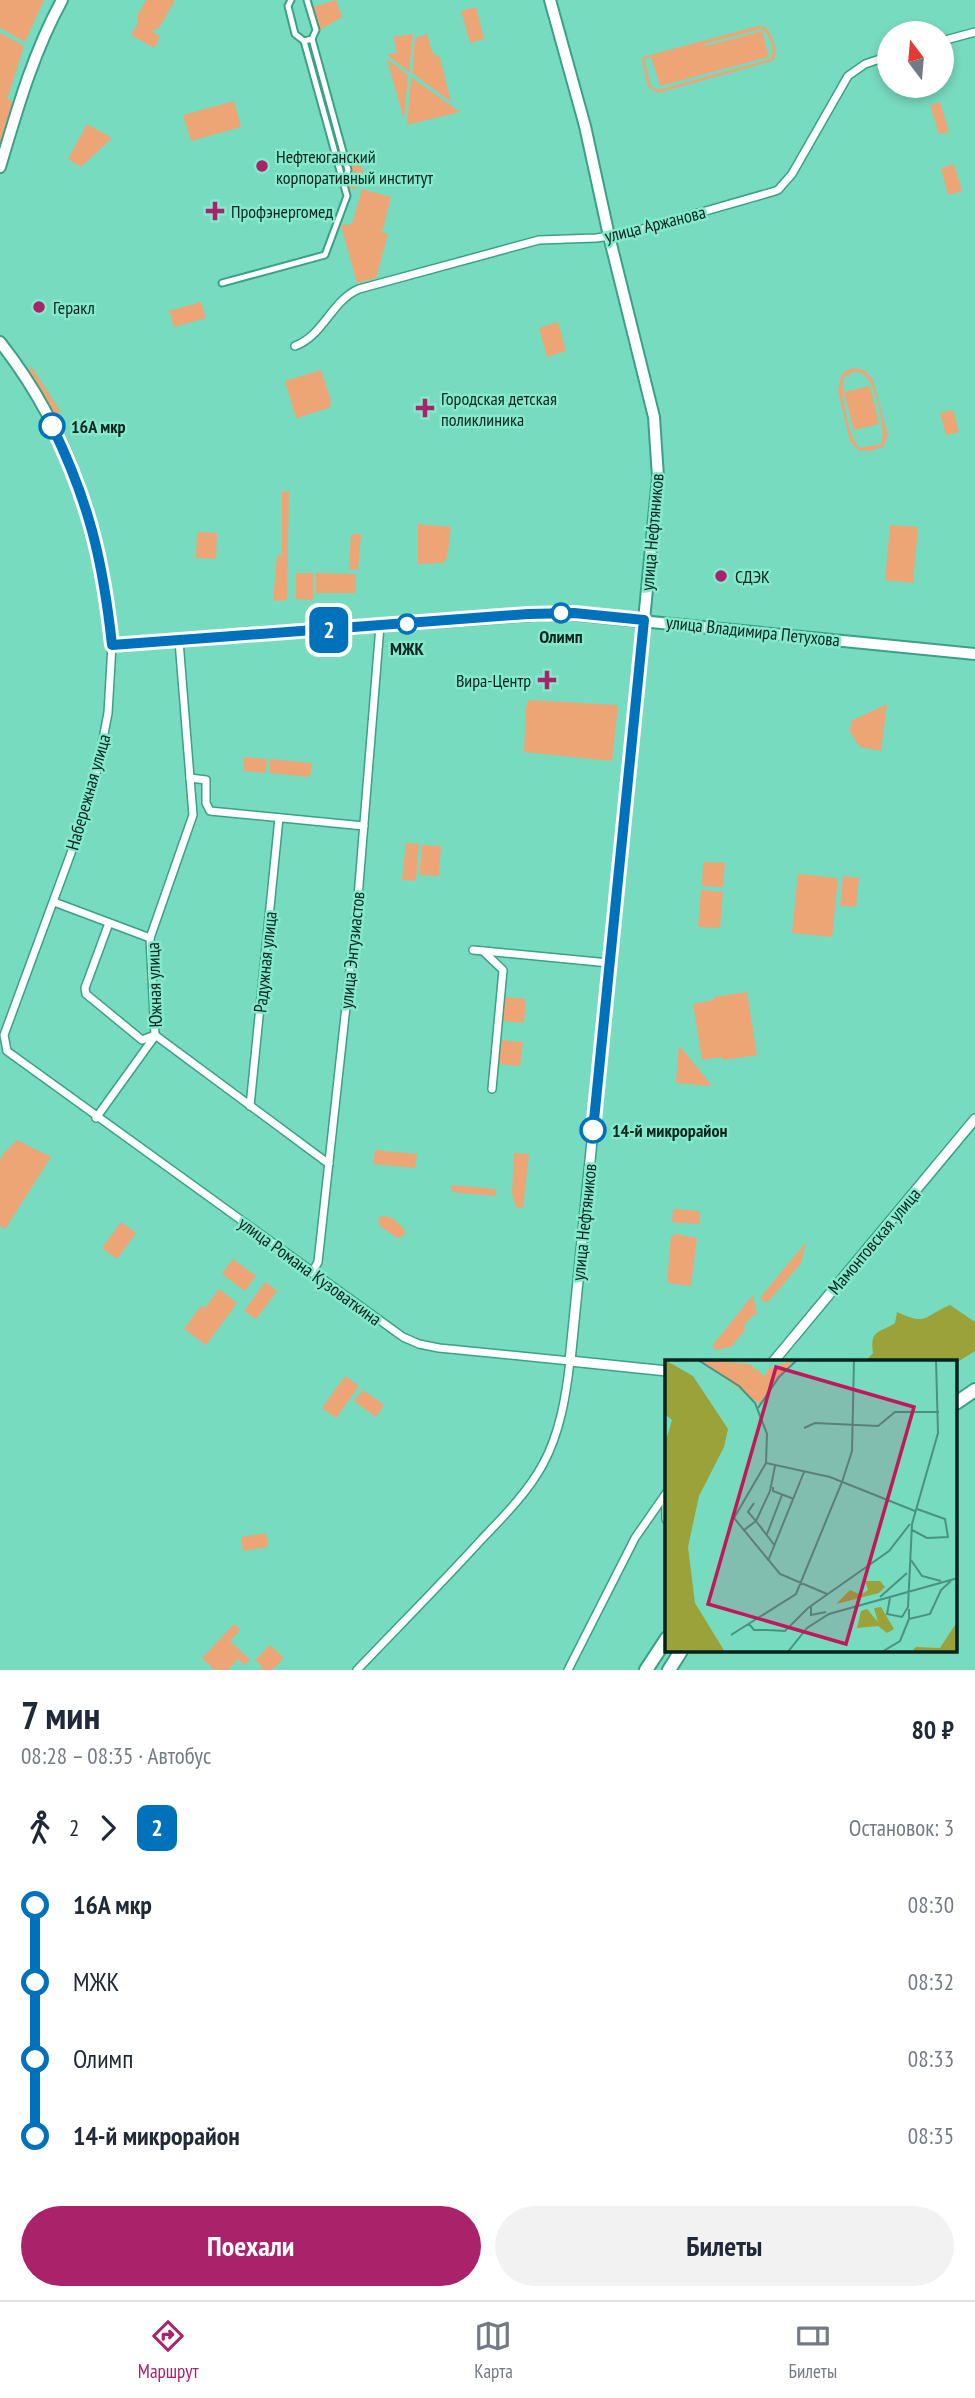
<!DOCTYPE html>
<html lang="ru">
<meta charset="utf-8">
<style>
body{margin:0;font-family:"PT Sans Narrow",sans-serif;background:#f2f2f3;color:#1f2937;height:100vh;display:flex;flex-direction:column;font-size:26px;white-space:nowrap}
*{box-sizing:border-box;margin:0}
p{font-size:23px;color:#747a83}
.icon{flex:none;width:38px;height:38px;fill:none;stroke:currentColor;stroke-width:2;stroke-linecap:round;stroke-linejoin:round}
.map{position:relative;height:1670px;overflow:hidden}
.side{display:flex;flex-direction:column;background:#fff;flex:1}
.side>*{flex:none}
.badge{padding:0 14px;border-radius:10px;font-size:24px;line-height:46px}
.needle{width:46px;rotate:344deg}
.buttons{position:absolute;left:877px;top:21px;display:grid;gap:14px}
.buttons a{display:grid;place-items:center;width:77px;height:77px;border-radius:50%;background:#fff;box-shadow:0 4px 10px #0003;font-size:35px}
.map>.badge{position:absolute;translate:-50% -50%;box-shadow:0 0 0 4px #fff}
.legs{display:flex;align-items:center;gap:10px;height:77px;padding:0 21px;font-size:23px}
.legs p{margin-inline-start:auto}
.headline{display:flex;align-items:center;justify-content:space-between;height:119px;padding:0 21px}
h1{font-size:38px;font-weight:800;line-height:52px}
.cta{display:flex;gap:14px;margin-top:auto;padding:14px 21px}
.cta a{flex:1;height:80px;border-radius:42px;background:#a9226a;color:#fff;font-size:28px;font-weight:800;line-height:80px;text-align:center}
.cta a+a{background:#f2f2f3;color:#1f2937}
ul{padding:0 21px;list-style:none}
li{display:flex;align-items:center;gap:24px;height:77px;font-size:26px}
li i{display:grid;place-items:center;width:10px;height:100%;margin:0 9px;background:currentColor}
li i::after{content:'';width:18px;height:18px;margin:-9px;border:5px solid;border-radius:50%;background:#fff}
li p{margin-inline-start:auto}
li:first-child i{background:linear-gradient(#0000 50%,currentColor 0)}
li:last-child i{background:linear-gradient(currentColor 50%,#0000 0)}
.tab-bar{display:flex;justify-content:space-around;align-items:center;height:98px;border-top:2px solid #e0e1e3;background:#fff;font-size:19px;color:#747a83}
.tab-bar a{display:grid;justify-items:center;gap:4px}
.tab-bar .on{color:#a9226a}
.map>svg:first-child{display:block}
</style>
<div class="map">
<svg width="975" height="1670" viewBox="0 0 975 1670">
<rect width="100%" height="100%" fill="#77dbbf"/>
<g fill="#eea576" fill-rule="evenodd">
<polygon points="0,0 44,0 25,42 0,28"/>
<polygon points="146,0 175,0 159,28 152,31 160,37 154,48 131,35 138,23 137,16"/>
<polygon points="336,0 342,17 320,30 313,7"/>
<polygon points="476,7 484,39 470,43 461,11"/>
<path d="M758,26L765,27C773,34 779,52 773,61L658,93L648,87L642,62L643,57ZM761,29C770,33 775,50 771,59L658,90L651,86L644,60L651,57L660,86L769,57L762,31L706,46L704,44Z"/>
<polygon points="0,33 24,46 7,100 13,101 0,147"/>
<polygon points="413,34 409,72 387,55 397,52 393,37"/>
<polygon points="427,34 432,52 440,58 451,102 412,73 415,38"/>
<polygon points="387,59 408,75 404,120"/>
<polygon points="411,77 460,112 407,125"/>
<polygon points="234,101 241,127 191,141 183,115"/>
<polygon points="940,102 949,132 939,134 930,105"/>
<polygon points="87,124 112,138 81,167 68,159"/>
<polygon points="354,150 357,152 367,185 347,190 345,184"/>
<polygon points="954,164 962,191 948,195 941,168"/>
<polygon points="362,189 391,197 382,232 388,234 376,278 357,283 341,225 352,224"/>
<polygon points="201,302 206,318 174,327 169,311"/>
<polygon points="558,322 566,351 547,357 539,328"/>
<polygon points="31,366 61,412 55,415 47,405 29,375 28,371"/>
<path d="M853,368L864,370L873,380L888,435L883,447L869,451H859L850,441L838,391L841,377L844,372ZM853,372C859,372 863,373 868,379C876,389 887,433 881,444L860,448C849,440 840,391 844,378Z"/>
<polygon points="321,370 331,401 329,408 296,418 285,381"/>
<polygon points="870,386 879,424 854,430 844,392"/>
<polygon points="953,410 959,432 946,435 940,413"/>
<polygon points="289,491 287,600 273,601 277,556 282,554 282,492"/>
<polygon points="418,524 451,527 447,558 443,563 418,564"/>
<polygon points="890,525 918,527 913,583 885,580"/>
<polygon points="197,532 217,533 216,559 196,558"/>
<polygon points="351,534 361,534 358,570 349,569"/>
<polygon points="296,573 313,573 313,600 296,599"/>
<polygon points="316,573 356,574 356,593 316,593"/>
<polygon points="528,700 618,705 612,761 524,752 526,706 528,705"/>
<polygon points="887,704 881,751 860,747 850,732 851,721"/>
<polygon points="244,757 267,759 266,773 243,771"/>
<polygon points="270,759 312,763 310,777 269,773"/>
<polygon points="406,843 419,844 416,881 402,880"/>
<polygon points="422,845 441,846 439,876 419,875"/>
<polygon points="703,862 725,863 723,887 702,886"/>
<polygon points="798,874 838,878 832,937 792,933"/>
<polygon points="843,876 859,878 856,907 840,906"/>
<polygon points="701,890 723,892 720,928 698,927"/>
<polygon points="747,992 757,1055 723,1060 722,1057 702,1060 693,1004 714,1000 714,997"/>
<polygon points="504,997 526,999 524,1023 502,1021"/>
<polygon points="500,1040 523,1042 520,1066 498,1064"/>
<polygon points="679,1045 712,1086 676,1083"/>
<polygon points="17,1140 51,1157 5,1229 0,1226 0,1161 2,1155"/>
<polygon points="375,1150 417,1154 415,1168 373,1164"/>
<polygon points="514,1153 529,1154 523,1208 516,1207 512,1194"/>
<polygon points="451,1185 496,1189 495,1196 451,1192"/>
<polygon points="673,1209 700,1211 699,1224 672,1222"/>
<path d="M381,1216C389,1214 401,1224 405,1231L404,1236L397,1238L380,1226L378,1220Z"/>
<polygon points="121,1222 136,1233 117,1259 102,1248"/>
<polygon points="675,1234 697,1238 691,1286 667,1283 671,1237"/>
<polygon points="806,1242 801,1263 767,1303 760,1298"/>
<polygon points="233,1259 256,1276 245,1291 222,1274"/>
<polygon points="265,1282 277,1291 256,1319 244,1311"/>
<polygon points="219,1289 237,1303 206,1345 184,1329 201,1306 205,1308"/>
<polygon points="753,1295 757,1315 753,1315 744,1325 745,1330 731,1347 717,1350 712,1346"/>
<polygon points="345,1376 359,1386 336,1418 322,1408"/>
<polygon points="363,1390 384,1405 376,1417 354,1401"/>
<polygon points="266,1533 268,1547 243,1551 241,1537"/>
<polygon points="234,1624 240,1630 230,1641 250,1660 245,1665 238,1659 228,1670 215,1670 202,1658"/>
<polygon points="270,1645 284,1658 272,1670 260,1670 263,1667 255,1660"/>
</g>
<path fill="#9aa239" d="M950,1305L975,1322V1351L956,1363L865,1362L873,1353C870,1329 878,1334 895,1323L897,1312C928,1326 922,1317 950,1305Z"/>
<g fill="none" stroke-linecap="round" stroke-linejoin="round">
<g stroke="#38a187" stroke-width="9">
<g id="pedestrian">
<polyline points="291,0 288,6 295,34 304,41 312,39 316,30 307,0"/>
<polyline points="312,39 348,170 345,181"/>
<polyline points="222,283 325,255 347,196 304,41"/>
</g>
</g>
<g stroke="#38a187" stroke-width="10">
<g id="minor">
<polyline points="942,41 975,32"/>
<path d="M295,346C323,336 332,300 359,289L539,240L596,238L625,234L772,192L778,190L792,174L848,76L865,64L889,56"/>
<polyline points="179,641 193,815 150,938 155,1035 329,1164"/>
<path d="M112,645L108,713L97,770L71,853L4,1035L7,1051L403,1337L419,1344L439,1348L570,1361C566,1396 560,1433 543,1464C528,1492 504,1516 482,1539C442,1583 399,1626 357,1670"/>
<polyline points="190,778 206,780 206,803 210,811 364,826"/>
<polyline points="54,902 150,938"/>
<polyline points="109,923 85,988 86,994 142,1040 155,1035"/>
<polyline points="473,950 609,963"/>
<polyline points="483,951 503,970 492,1089"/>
<polyline points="250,1106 279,818"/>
<polyline points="96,1118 155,1036"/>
<polyline points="312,1273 318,1262 358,897 380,626"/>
<polyline points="568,1670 635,1538 667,1492"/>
</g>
</g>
<g stroke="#38a187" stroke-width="12">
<g id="tertiary">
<polyline points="644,620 570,1361 667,1371"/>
<polyline points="773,1362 975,1119"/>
<polyline points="667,1504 667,1519"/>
</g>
</g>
<g stroke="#38a187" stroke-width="14">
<g id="secondary">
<polyline points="550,0 585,126 609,236 654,417 658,477 644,620"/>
<path d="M0,167C17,110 33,53 62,0"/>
<path d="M0,342C71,432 100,532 112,645L560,613L975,654"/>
</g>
</g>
<g stroke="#38a187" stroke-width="16">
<g id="trunk">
<polyline points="956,1403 975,1390"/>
<polyline points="646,1670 667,1638"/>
<polyline points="669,1670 681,1651"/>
</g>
</g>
<use href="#pedestrian" stroke="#fff" stroke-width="5"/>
<use href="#minor" stroke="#fff" stroke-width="7"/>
<use href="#tertiary" stroke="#fff" stroke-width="9"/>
<use href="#secondary" stroke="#fff" stroke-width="10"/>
<use href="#trunk" stroke="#fff" stroke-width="12"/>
</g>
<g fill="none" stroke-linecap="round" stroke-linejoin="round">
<g stroke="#fff" stroke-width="16">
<path id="line-1" d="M52,426C89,502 103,561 112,645L528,614L574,613L644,620L593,1130"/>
</g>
<use href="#line-1" stroke="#0072bc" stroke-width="10"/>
</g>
<g fill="#a9226a" stroke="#85e9cc" stroke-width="2.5">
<circle cx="262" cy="166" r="7"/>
<path d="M211.5 200.5h7v7h7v7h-7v7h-7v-7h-7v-7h7z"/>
<circle cx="39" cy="307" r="7"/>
<path d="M421.5 397.5h7v7h7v7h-7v7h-7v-7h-7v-7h7z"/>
<circle cx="721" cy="576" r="7"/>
<path d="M543.5 669.5h7v7h7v7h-7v7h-7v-7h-7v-7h7z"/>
</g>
<g fill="#fff" stroke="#0072bc" stroke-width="3.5">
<circle cx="52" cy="426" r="12"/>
<circle cx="561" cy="613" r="9"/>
<circle cx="407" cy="624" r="9"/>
<circle cx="593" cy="1130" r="12"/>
</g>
<g text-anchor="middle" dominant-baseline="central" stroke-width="5" stroke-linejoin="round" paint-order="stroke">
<g font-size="18" fill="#03241c" stroke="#85e9cc" text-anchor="start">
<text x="276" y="156">Нефтеюганский<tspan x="276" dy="21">корпоративный институт</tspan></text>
<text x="231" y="211">Профэнергомед</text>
<text x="53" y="307">Геракл</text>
<text x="441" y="398">Городская детская<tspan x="441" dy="21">поликлиника</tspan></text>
<text x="735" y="576">СДЭК</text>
<text x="531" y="680" text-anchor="end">Вира-Центр</text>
</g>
<g font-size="18" fill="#03241c" stroke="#85e9cc">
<text transform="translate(655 224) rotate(-14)">улица Аржанова</text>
<text transform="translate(652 532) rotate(-85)">улица Нефтяников</text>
<text transform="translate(753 631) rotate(6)">улица Владимира Петухова</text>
<text transform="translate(88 792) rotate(-74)">Набережная улица</text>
<text transform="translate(352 950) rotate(-84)">улица Энтузиастов</text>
<text transform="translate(265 962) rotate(-84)">Радужная улица</text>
<text transform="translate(154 985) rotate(-92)">Южная улица</text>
<text transform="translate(584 1222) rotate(-84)">улица Нефтяников</text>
<text transform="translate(874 1241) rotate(-50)">Мамонтовская улица</text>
<text transform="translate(310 1271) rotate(36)">улица Романа Кузоваткина</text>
</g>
<g font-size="18" font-weight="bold" fill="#03241c" stroke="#85e9cc" text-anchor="start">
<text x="71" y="426">16А мкр</text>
<text x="561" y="636" text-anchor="middle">Олимп</text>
<text x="407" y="648" text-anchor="middle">МЖК</text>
<text x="612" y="1130">14-й микрорайон</text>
</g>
</g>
<g transform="translate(665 1360)">
<rect width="292" height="292" fill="#77dbbf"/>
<path d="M35,0L84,4L100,16L105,7L97,2L107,8L128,0L95,44Z" fill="#eea576"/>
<path d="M0,0L28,16L63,69L59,87L34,136L23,187L30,243L60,292H0V83L7,60L0,54ZM200,221H215L220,227L214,233L171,244L185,230L196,235L203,230ZM216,247L229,269L222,273L213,266L192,268L196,251L202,249L213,262L209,248ZM292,262V292H246L251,287L275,288Z" fill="#9aa239"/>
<path fill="none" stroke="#49927e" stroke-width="2" d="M33,0L74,26L90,43L102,74L101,103L165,117L250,151M59,0H86M93,48L114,17L132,0M139,68L150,63L213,66L230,52H274M101,103L69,158L115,214L162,234M177,122L187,91L189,0M108,127V131L129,139M79,170L91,161L83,152L89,143M247,170L262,178L283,177L280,159L252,149M102,174L117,135M110,186L91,161L105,131L110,106M246,200L257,216L276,221M103,201L139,112M215,237L242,213M225,238L222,254L237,257L243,247L247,164L273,73L271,0M146,246V255L161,252M244,249V259L265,254L276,230L286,221M84,264L89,270H103M102,270L120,271L143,248L224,191L245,164M66,275L131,234L177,122M122,293L142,268L164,254L293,218M215,293L235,281L244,259"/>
<path fill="#c2185b" fill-opacity="0.15" stroke="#c2185b" stroke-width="3.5" d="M111,7L249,47L181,284L43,244Z"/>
<rect width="292" height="292" fill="none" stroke="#03241c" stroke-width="3.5"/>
</g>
</svg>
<div class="buttons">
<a><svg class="needle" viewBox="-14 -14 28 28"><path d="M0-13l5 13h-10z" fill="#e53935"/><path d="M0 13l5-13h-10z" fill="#747a83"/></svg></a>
</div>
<b class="badge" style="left:329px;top:630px;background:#0072bc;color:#fff">2</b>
</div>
<section class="side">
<div class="headline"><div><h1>7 мин</h1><p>08:28 – 08:35 · Автобус</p></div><b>80 ₽</b></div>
<div class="legs"><svg class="icon" aria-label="walk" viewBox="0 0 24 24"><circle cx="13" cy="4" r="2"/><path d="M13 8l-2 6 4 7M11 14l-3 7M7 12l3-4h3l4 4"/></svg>2<svg class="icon" aria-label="forward" viewBox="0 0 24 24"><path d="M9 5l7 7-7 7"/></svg><b class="badge" style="background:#0072bc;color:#fff">2</b><p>Остановок: 3</p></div>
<ul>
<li><i style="color:#0072bc"></i><b>16А мкр</b><p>08:30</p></li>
<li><i style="color:#0072bc"></i><span>МЖК</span><p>08:32</p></li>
<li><i style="color:#0072bc"></i><span>Олимп</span><p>08:33</p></li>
<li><i style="color:#0072bc"></i><b>14-й микрорайон</b><p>08:35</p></li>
</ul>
<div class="cta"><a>Поехали</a><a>Билеты</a></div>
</section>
<nav class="tab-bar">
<a class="on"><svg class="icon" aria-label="directions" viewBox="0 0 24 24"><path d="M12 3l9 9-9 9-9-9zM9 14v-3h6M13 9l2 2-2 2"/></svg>Маршрут</a>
<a><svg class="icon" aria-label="map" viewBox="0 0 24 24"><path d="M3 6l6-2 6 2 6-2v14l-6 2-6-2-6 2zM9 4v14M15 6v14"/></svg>Карта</a>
<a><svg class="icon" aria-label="tickets" viewBox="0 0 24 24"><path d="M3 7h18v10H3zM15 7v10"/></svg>Билеты</a>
</nav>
